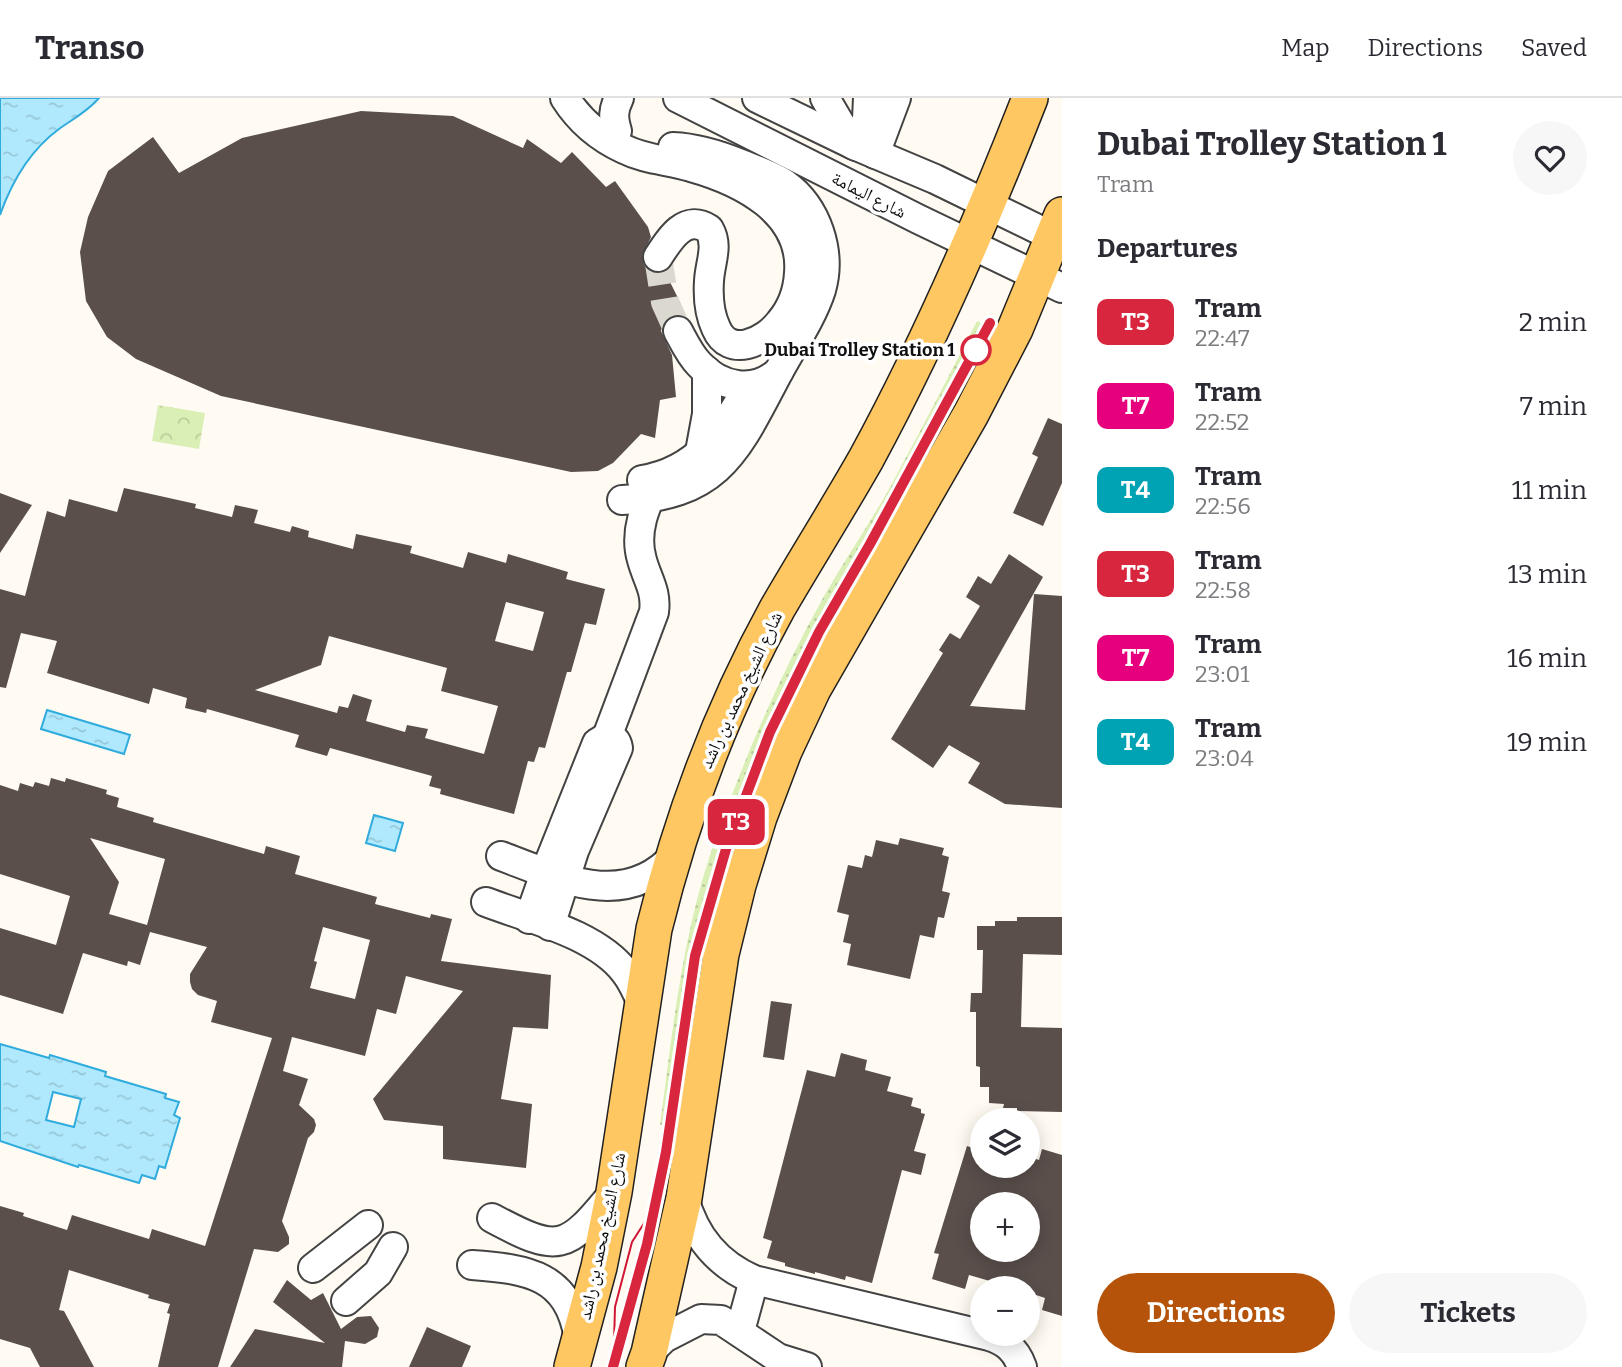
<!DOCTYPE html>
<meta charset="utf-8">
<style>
body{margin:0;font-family:Bitter,"Noto Naskh Arabic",serif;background:#f7f7f7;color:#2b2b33;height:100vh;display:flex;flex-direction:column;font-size:26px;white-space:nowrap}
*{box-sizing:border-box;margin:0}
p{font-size:23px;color:#7c7c81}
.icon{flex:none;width:38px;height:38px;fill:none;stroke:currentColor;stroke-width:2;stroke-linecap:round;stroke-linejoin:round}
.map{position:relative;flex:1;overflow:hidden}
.panel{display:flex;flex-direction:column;background:#fff;width:560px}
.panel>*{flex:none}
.badge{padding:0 14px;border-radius:10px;font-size:24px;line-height:46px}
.buttons{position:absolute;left:970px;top:1010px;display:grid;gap:14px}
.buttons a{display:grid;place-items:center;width:70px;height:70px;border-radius:50%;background:#fff;box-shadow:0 4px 18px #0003;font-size:35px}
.map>.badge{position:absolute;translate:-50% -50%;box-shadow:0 0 0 4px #fff}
h2{padding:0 35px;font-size:26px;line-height:63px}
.round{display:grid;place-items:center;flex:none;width:74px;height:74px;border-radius:37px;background:#f7f7f7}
.overview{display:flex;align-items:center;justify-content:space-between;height:119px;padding:0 35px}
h1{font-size:33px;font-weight:700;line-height:52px}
.button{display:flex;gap:14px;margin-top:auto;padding:14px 35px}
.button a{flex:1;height:80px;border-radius:42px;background:#b45309;color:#fff;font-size:28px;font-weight:700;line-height:80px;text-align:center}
.button a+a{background:#f7f7f7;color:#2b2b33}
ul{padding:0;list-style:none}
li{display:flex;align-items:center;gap:21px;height:84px;padding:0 35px}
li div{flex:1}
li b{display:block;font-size:26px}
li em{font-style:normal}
li .badge{min-width:77px;font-weight:700;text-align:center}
header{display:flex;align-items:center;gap:42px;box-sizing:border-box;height:98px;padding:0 35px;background:#fff;border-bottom:2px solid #e1e1e2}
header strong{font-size:33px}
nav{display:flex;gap:38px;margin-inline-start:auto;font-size:24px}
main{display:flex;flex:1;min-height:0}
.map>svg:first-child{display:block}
</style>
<header>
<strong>Transo</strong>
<nav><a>Map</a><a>Directions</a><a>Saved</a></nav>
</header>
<main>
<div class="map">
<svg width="1062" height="1269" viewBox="0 0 1062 1269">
<defs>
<pattern id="grass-dots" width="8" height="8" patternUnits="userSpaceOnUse" patternTransform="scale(1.75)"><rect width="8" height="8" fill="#daefb6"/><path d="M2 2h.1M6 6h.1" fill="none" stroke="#bacc9b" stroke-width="1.8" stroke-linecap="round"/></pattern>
<pattern id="park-crowns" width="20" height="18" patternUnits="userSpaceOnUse" patternTransform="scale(1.75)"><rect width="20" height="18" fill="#daefb6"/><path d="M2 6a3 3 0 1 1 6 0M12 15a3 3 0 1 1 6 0" fill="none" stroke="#bacc9b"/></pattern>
<pattern id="water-ripples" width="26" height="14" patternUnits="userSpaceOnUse" patternTransform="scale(1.75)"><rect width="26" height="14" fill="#b0e9fd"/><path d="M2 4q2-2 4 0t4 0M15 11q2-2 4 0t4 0" fill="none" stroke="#96c7d8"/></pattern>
</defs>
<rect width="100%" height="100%" fill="#fffbf2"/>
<path fill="url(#grass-dots)" d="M977,223L1000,235L819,556L683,1030L660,1027C673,929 683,829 717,737C746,656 781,575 823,500C846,459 874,420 896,378C924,327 950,275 977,223Z"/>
<polygon fill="url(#park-crowns)" points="158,307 205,315 199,351 152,343"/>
<g fill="url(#water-ripples)" stroke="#2fabdd" stroke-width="2" fill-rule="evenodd">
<path d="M0,0H99C88,13 73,21 59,31C29,53 12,83 0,117Z"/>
<polygon points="47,612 130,637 124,656 41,631"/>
<polygon points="374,717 403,725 395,753 366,745"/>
<path d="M0,946L49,960L50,957L106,974L105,978L166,996L165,1000L179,1004L174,1017L180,1020L165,1070L159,1068L155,1081L142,1077L139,1085L79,1067L78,1069L0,1043ZM53,994L81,1001L74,1029L46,1022Z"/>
</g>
<g fill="#5a4f4b" fill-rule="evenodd">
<polygon points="361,13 453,18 523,50 527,41 561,65 572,54 606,89 615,83 648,129 651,139 642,158 644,167 650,173 657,175 665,174 678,200 678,216 671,218 664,224 661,233 672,257 676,299 660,302 655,340 641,336 613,365 598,373 571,374 221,298 136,261 107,239 86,203 80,154 88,119 108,73 153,39 179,75 242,40"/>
<polygon points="1048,320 1062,326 1062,385 1043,428 1013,415 1038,359 1032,356"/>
<path d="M124,390L196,406L195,410L232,419L235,407L258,412L254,425L290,434L292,428L309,433L308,439L353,451L356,436L412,448L410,455L463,470L468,454L506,465L508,456L568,474L566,481L605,491L596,527L585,525L571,574H567L545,650L539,649L534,664L528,663L514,716L440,696L441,691L429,688L432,678L330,650L327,658L295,649L299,637L207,611L206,615L185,610L187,600L153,590L149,606L47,575L57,543L21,535L6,590L0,589V491L25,498L47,413L65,419L69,401L117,414ZM506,504L544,514L533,553L495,543ZM329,538L447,570L441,593L498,608L484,656L425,640L428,631L407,627L405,634L366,623L372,602L353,596L348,610L339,608L337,615L255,592L321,567Z"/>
<polygon points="0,395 32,407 0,455"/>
<polygon points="1009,456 1043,479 970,608 1025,612 1034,496 1062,498 1062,710 1005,706 968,685 980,665 949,647 933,670 891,641 943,555 939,552 950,535 960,541 980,508 966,499 978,478 991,486"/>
<path d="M51,680L65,684L66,680L107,692L106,696L119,700L117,709L154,720L153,724L264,756L266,748L300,758L295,776L377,799L375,806L430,820L431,816L452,821L441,863L551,877L548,931L513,929L501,1001L532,1006L526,1070L443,1061V1028L384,1022L373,1001L463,893L406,878L396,916L377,911L365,958L292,939L283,973L308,981L299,1007L314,1021L316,1027L314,1034L308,1040L282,1123L289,1139V1146L278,1154L254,1151L218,1269H158L170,1216L167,1215L170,1206L148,1200L149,1197L69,1172L59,1212L64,1213L94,1269H40L30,1250L0,1241V1108L24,1115L23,1118L67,1132L72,1117L149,1141L152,1131L205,1148L272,940L211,924L217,903L198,897L192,891L190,884V876L207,849L150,834L140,867L128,863L127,868L83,855L63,916L0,897V830L56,847L70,798L0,776V687L18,693L20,685L33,689L35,684L49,688ZM90,740L165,761L147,827L109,816L119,784ZM323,829L370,842L355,901L310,890L317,864L314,863Z"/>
<polygon points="900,740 944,750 942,757 949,759 942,793 950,795 944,820 938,819 934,840 920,837 910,881 847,867 851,846 843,844 849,817 837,814 848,767 862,770 865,757 872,759 876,742 898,747"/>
<polygon points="1017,819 1062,819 1062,857 1023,856 1021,929 1062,930 1062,1014 1017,1013 1017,1010 1003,1010 1004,1006 989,1005 989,989 980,989 980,969 976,968 976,914 970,914 971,895 982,895 983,852 977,852 977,828 995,828 995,823 1017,823"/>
<polygon points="771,903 792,906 784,962 763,959"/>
<polygon points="841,955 867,962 865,972 891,979 887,993 913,1000 911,1008 921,1011 921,1015 925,1016 914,1053 926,1056 921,1077 902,1072 872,1185 846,1178 845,1182 815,1174 815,1176 785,1168 785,1165 767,1160 772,1143 763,1140 807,972 835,979"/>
<path d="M967,1048L982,1053V1068H1027V1058L1039,1062L1042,1051L1062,1057V1218L1042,1212L1045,1200L1027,1194V1190H1014L969,1177L965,1191L932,1181L939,1156L934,1155ZM982,1106H1027V1152H982V1142L976,1140L982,1121Z"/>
<polygon points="287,1182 311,1202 323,1195 341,1231 357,1219 371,1218 379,1230 377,1239 365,1246 345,1243 342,1269 230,1269 255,1231 325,1245 273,1204"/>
<polygon points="427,1229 471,1248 462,1269 409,1269"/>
</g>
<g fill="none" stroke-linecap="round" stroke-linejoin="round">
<polyline stroke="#dbd8d0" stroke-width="28" stroke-dasharray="28 14" stroke-linecap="butt" points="658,159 665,204 678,233"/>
<g stroke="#434343" stroke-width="32">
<g id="minor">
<path d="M565,0C579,22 600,40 624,51C646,62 669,62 691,69C741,83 804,114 799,175C798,193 792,210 780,224C765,244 729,261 716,230C709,215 708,198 709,183C710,164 719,148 709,131C685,116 670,140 658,159"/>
<polyline points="678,0 918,121 1062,190"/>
<polyline points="757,0 852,46 935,81 1062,143"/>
<polyline points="825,0 852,46"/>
<path d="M617,33C613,20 613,12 619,0"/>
<polyline points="856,48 867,21 868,0"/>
<path d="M673,49C697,50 719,57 741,66C756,72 771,77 785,86C817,109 832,154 821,192C812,220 793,247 779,273C755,296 721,290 699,266C690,257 684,244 678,233"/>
<polyline points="875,56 896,0"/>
<polyline points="700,354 707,316 707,273"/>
<path d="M642,382C698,373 722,334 748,289"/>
<path d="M622,402C721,398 737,352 779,273"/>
<path d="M607,639L654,514C657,493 647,481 642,462C633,432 647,405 659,379"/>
<path d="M501,758C560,780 625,813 675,757"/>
<path d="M486,804C530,821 596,836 625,874C633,884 638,896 643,908"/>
<path d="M529,821L545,775L597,645L607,639C614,640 617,643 618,650L574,753L550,828"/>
<path d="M684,1100C695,1139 717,1166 754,1182L989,1238C1006,1243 1016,1252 1022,1269"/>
<path d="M492,1120C559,1156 566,1153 614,1094"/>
<path d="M472,1167C528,1171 569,1177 579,1241"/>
<polyline points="313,1170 368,1127"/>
<polyline points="346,1203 378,1175 393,1149"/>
<polyline points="740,1233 754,1182"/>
<polyline points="649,1255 664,1240 701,1221 721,1222 778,1260 807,1269"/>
</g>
</g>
<g stroke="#212121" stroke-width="38">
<g id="major">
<path d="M572,1269L599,1169L614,1094L654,831C681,721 722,611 777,511C806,461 837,412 866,361C929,245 982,123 1030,0"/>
<polyline points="644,1269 649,1255 684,1100 721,856 738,787 759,719 784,653 813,591 971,316 1015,231 1062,117"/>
</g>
</g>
<use href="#minor" stroke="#fff" stroke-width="28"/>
<use href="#major" stroke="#ffc762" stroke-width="35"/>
<g stroke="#d11635" stroke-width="2">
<polyline points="614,1245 615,1209 632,1144 650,1116"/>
<polyline points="613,1269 647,1146 666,1054 695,858 726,751 770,634 819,534 870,446 990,225"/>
</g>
</g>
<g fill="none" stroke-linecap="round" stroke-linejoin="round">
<g stroke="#fff" stroke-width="16">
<polyline id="line" points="613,1269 647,1146 666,1054 695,858 726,751 770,634 819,534 870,446 990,225"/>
</g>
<use href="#line" stroke="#d7263d" stroke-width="10"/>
</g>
<circle fill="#fff" stroke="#d7263d" stroke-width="3.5" cx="976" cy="252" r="14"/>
<g text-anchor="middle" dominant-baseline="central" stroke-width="7" stroke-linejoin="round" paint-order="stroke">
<g font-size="18" fill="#101010" stroke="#fff">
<text transform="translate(869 97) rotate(27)">شارع اليمامة</text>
<text transform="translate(741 592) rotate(-65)">شارع الشيخ محمد بن راشد</text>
<text transform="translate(602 1138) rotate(-78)">شارع الشيخ محمد بن راشد</text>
</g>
<g font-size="18" font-weight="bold" fill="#101010" stroke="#fff" text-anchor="end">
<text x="955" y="252">Dubai Trolley Station 1</text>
</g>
</g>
</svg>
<div class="buttons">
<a><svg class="icon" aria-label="layers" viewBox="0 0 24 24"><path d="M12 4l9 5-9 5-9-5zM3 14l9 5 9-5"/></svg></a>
<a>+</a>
<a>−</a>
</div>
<b class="badge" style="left:736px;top:724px;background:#d7263d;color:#fff">T3</b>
</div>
<section class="panel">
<div class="overview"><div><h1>Dubai Trolley Station 1</h1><p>Tram</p></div><a class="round"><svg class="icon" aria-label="heart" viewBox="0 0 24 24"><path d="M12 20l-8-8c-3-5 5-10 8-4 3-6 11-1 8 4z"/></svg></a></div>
<h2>Departures</h2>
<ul>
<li><span class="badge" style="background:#d7263d;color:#fff">T3</span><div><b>Tram</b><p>22:47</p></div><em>2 min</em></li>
<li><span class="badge" style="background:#e6007e;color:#fff">T7</span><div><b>Tram</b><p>22:52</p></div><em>7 min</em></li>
<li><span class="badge" style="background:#00a3b4;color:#fff">T4</span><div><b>Tram</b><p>22:56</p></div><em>11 min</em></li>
<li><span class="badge" style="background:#d7263d;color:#fff">T3</span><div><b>Tram</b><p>22:58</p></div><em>13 min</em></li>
<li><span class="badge" style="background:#e6007e;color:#fff">T7</span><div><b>Tram</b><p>23:01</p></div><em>16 min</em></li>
<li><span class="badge" style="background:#00a3b4;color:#fff">T4</span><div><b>Tram</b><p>23:04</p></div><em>19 min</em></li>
</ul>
<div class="button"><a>Directions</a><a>Tickets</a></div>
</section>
</main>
